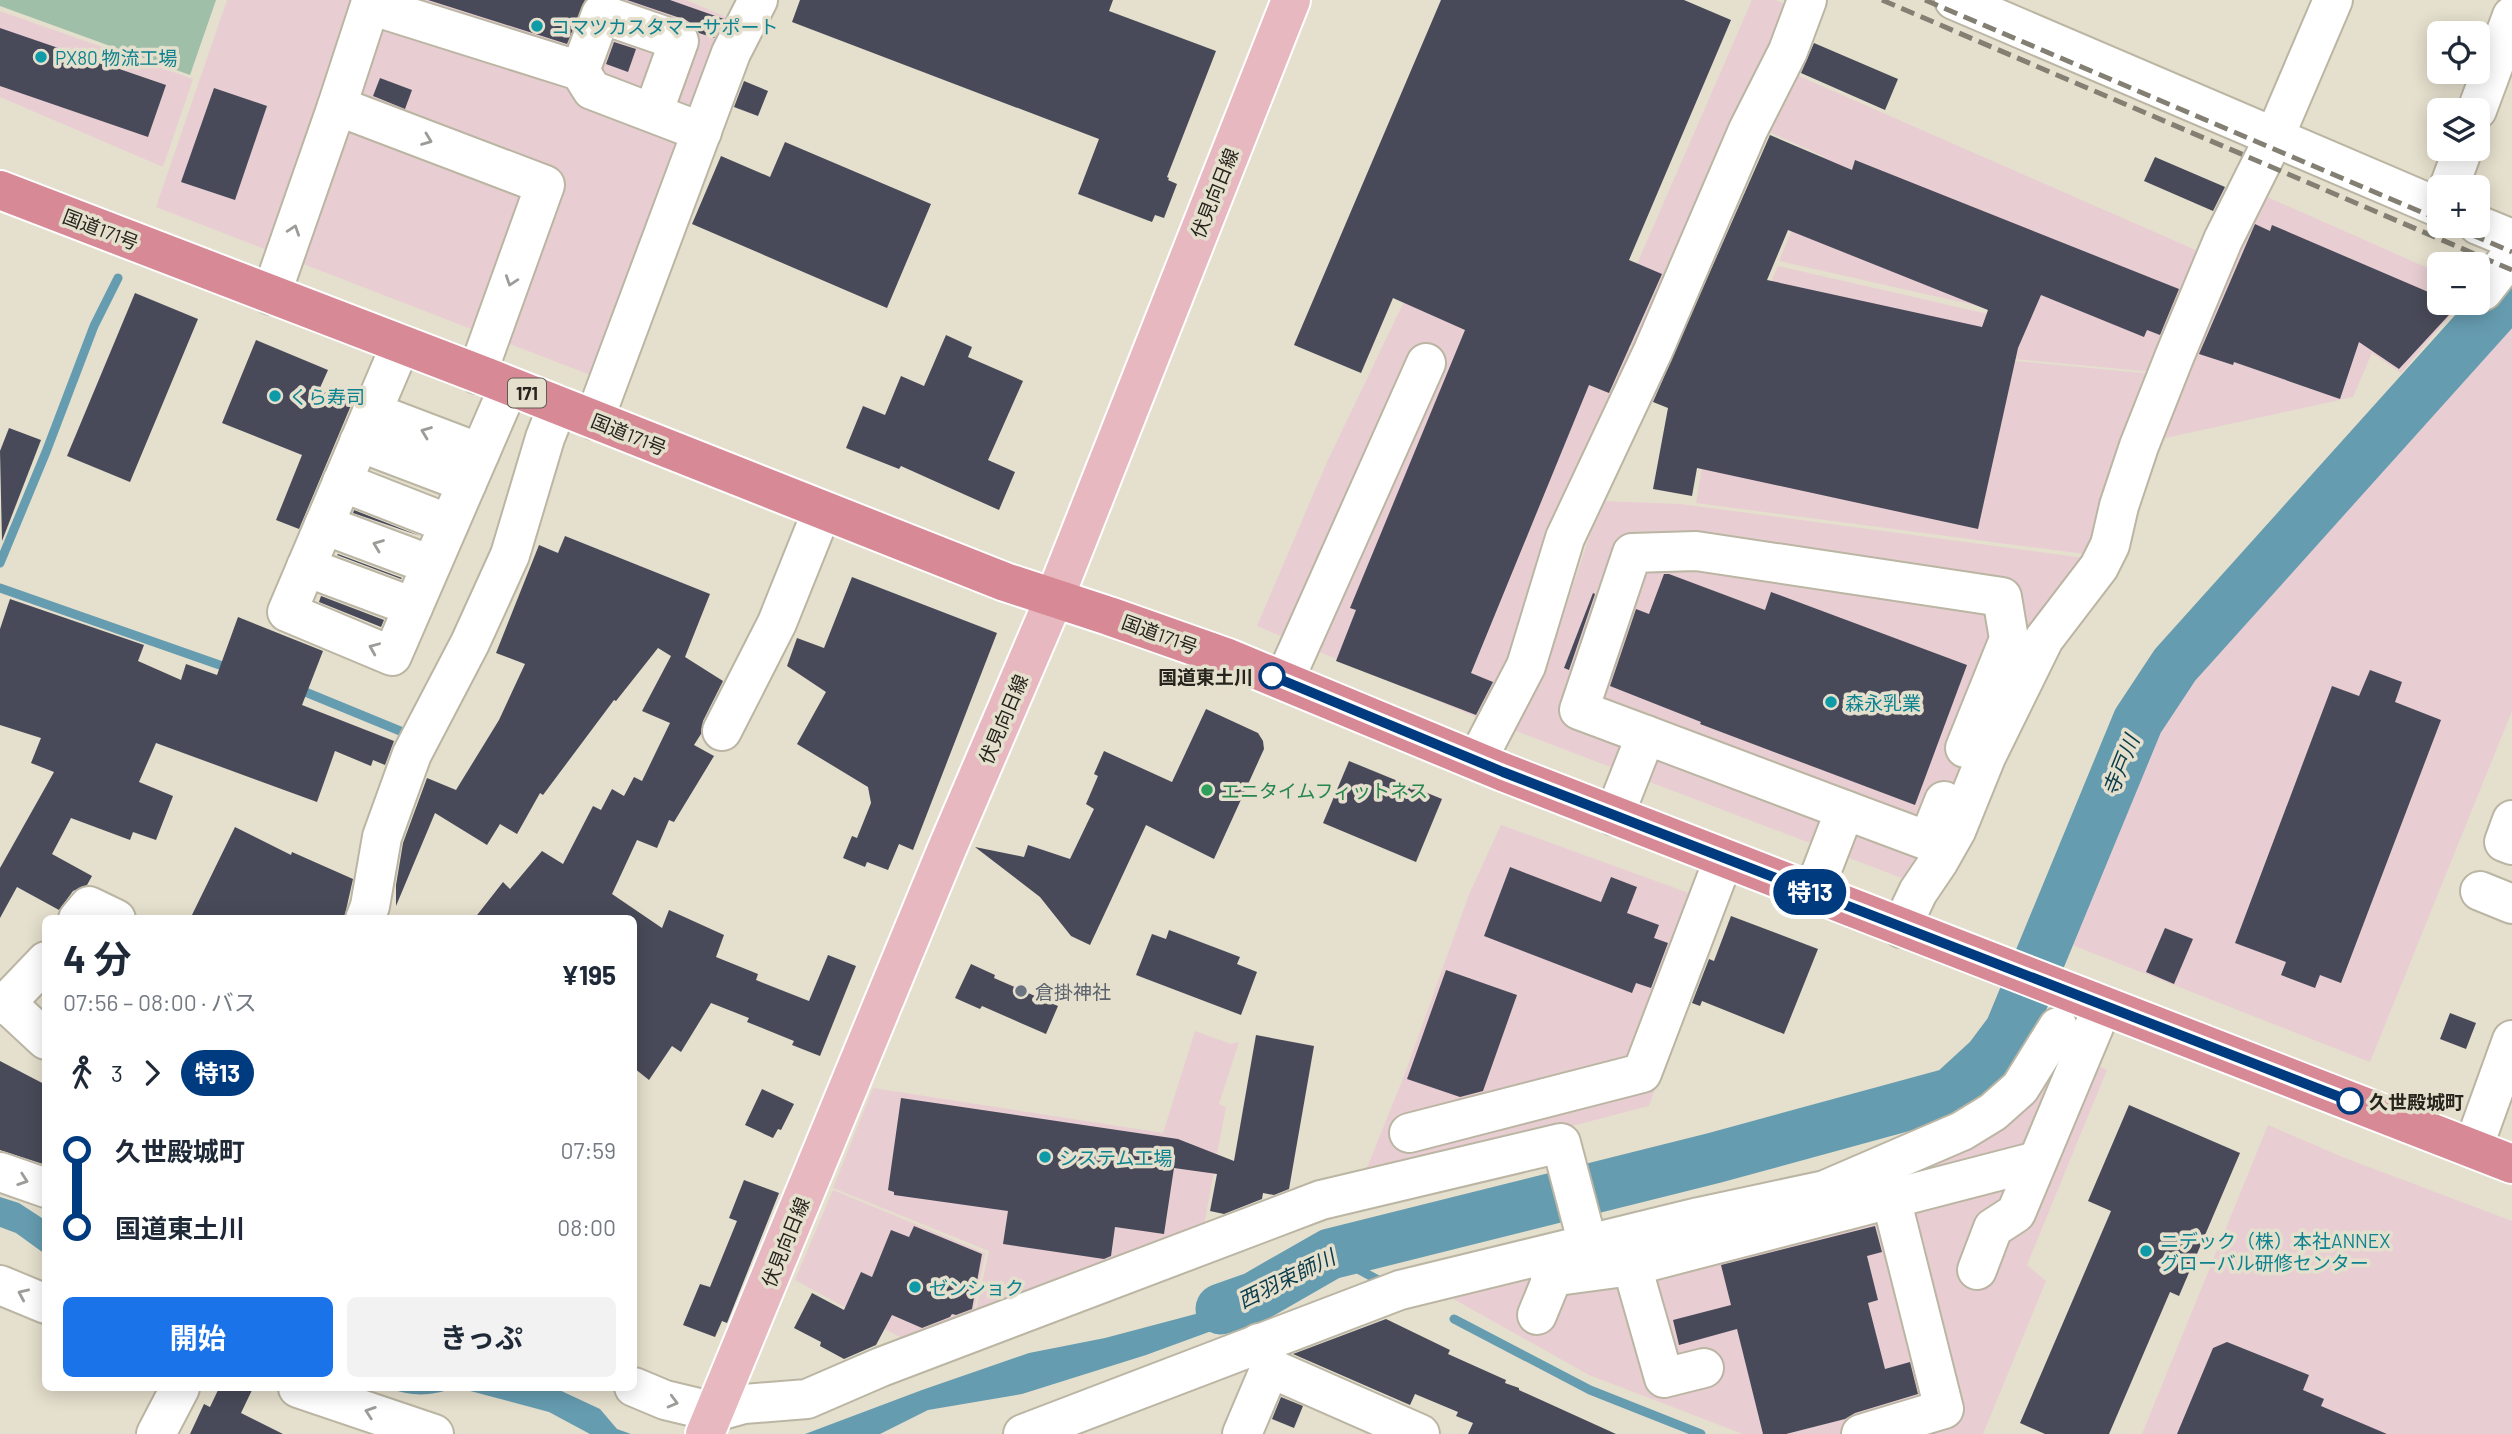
<!DOCTYPE html>
<html lang="ja">
<meta charset="utf-8">
<style>
body{margin:0;font-family:Barlow,"Noto Sans JP",sans-serif;background:#f2f2f3;color:#1f2937;height:100vh;display:flex;flex-direction:column;font-size:26px;white-space:nowrap}
*{box-sizing:border-box;margin:0}
p{font-size:23px;color:#747a83}
.icon{flex:none;width:38px;height:38px;fill:none;stroke:currentColor;stroke-width:2;stroke-linecap:round;stroke-linejoin:round}
.map{position:relative;flex:1;overflow:hidden}
.drawer{position:absolute;left:42px;top:915px;width:595px;height:476px;display:flex;flex-direction:column;background:#fff;border-radius:10px;box-shadow:0 4px 18px #0003}
.drawer>*{flex:none}
.badge{padding:0 14px;border-radius:23px;font-size:24px;line-height:46px}
.tools{position:absolute;left:2427px;top:21px;display:grid;gap:14px}
.tools a{display:grid;place-items:center;width:63px;height:63px;border-radius:10px;background:#fff;box-shadow:0 4px 18px #0003;font-size:35px}
.map>.badge{position:absolute;translate:-50% -50%;box-shadow:0 0 0 4px #fff}
.legs{display:flex;align-items:center;gap:10px;height:77px;padding:0 21px;font-size:23px}
.legs p{margin-inline-start:auto}
.summary{display:flex;align-items:center;justify-content:space-between;height:119px;padding:0 21px}
h1{font-size:38px;font-weight:700;line-height:52px}
.button{display:flex;gap:14px;margin-top:auto;padding:14px 21px}
.button a{flex:1;height:80px;border-radius:10px;background:#1a73e8;color:#fff;font-size:28px;font-weight:700;line-height:80px;text-align:center}
.button a+a{background:#f2f2f3;color:#1f2937}
ul{padding:0 21px;list-style:none}
li{display:flex;align-items:center;gap:24px;height:77px;font-size:26px}
li i{display:grid;place-items:center;width:10px;height:100%;margin:0 9px;background:currentColor}
li i::after{content:'';width:18px;height:18px;margin:-9px;border:5px solid;border-radius:50%;background:#fff}
li p{margin-inline-start:auto}
li:first-child i{background:linear-gradient(#0000 50%,currentColor 0)}
li:last-child i{background:linear-gradient(currentColor 50%,#0000 0)}
.map>svg:first-child{display:block}
</style>
<div class="map">
<svg width="2512" height="1434" viewBox="0 0 2512 1434">
<rect width="100%" height="100%" fill="#e5dfcd"/>
<g fill="#e8ced2">
<polygon points="227,0 686,0 733,20 598,378 156,207"/>
<polygon points="1752,0 1775,0 1799,10 1648,353 1606,335"/>
<polygon points="0,11 193,79 163,167 0,97"/>
<polygon points="1783,69 2200,252 2153,372 2015,359 1992,309 1779,261 1823,156 1758,127"/>
<polygon points="2256,192 2439,273 2440,303 2461,303 2401,373 2372,353 2353,397 2147,442"/>
<polygon points="1422,264 1479,283 1642,354 1486,721 1257,626 1327,462"/>
<polygon points="1778,266 1988,314 2015,361 2153,374 2092,555 1696,503 1708,430"/>
<polygon points="2512,315 2512,711 2370,1062 2067,943 2146,750 2170,703"/>
<polygon points="1601,501 1680,504 2092,559 1912,882 1511,729 1544,674"/>
<polygon points="1501,825 1722,905 1649,1106 1362,1180 1404,1076 1470,892"/>
<polygon points="1195,1031 1231,1044 1239,1042 1219,1104 1226,1107 1202,1236 973,1324 989,1251 833,1188 873,1088 1163,1133"/>
<polygon points="2066,1051 2107,1070 2027,1265 2046,1281 1983,1434 1743,1434 1589,1375 1441,1292 1816,1199"/>
<polygon points="2268,1125 2345,1158 2512,1221 2512,1434 2142,1434"/>
<polygon points="833,1190 985,1253 971,1326 918,1347 795,1280"/>
</g>
<polygon fill="#a0bfa9" points="0,0 216,0 190,75 0,6"/>
<g fill="#669cb0">
<polygon points="0,1197 19,1203 45,1220 45,1254 16,1233 0,1227"/>
<polygon points="1281,1268 1284,1286 1258,1314 1146,1355 1022,1394 928,1410 880,1434 805,1434 922,1390 1029,1353 1105,1338 1207,1311 1254,1292"/>
<path d="M387,1388H386H454C428,1397 412,1396 387,1388Z"/>
<polygon points="459,1388 555,1388 600,1409 617,1429 631,1434 590,1434 549,1412"/>
</g>
<g fill="none" stroke-linecap="round" stroke-linejoin="round">
<g stroke="#669cb0" stroke-width="9">
<polyline points="0,563 46,452 94,326 118,278"/>
<polyline points="0,588 231,669"/>
<polyline points="298,689 410,735"/>
<polyline points="1330,1254 1380,1281"/>
<polyline points="1454,1319 1590,1390 1701,1434"/>
</g>
<polyline stroke="#669cb0" stroke-width="51" points="1221,1309 1255,1297 1330,1254 1714,1158 1952,1093 1989,1059 2010,1031 2138,721 2175,665 2512,290"/>
</g>
<g fill="#494a59" fill-rule="evenodd">
<polygon points="428,0 585,0 567,44"/>
<polygon points="627,0 670,0 724,19 714,38 699,33 695,26 686,20"/>
<polygon points="800,0 1113,0 1109,11 1216,51 1167,177 1169,178 1168,180 1177,184 1164,218 1155,215 1152,222 1078,194 1099,139 792,22"/>
<polygon points="1441,0 1684,0 1731,20 1629,260 1662,274 1609,393 1589,385 1471,673 1493,682 1476,715 1336,661 1356,610 1350,608 1465,330 1393,298 1361,373 1294,345"/>
<polygon points="0,28 166,85 148,137 0,86"/>
<polygon points="614,42 636,49 628,72 606,64"/>
<polygon points="1814,43 1898,79 1885,110 1801,73"/>
<polygon points="380,78 412,90 405,109 373,96"/>
<polygon points="744,81 768,91 758,116 734,107"/>
<polygon points="214,88 267,106 235,200 181,182"/>
<path d="M1770,135L1852,170L1855,160L2179,289L2160,335L2147,330L2144,337L2041,295L2018,348L1978,529L1697,468L1692,496L1653,489L1668,408L1653,402ZM1788,230L1988,310L1982,327L1767,280Z"/>
<polygon points="785,142 931,204 887,308 692,224 721,156 770,177"/>
<polygon points="2155,157 2225,187 2213,211 2144,181"/>
<polygon points="2255,224 2270,231 2272,225 2440,297 2440,303 2460,303 2399,369 2359,342 2340,399 2234,362 2233,365 2199,354"/>
<polygon points="135,293 198,319 130,482 67,456"/>
<polygon points="946,335 972,347 968,357 1023,381 988,460 1015,472 999,510 901,466 899,469 846,448 863,406 885,415 901,376 924,386"/>
<polygon points="256,340 328,370 319,390 352,403 299,529 276,520 302,455 222,423"/>
<polygon points="9,428 41,440 2,541 0,451"/>
<polygon points="354,510 420,536 353,513"/>
<polygon points="565,536 710,594 685,657 723,681 703,721 701,734 694,745 714,756 674,822 669,820 657,848 637,840 612,894 662,928 669,910 724,935 716,957 758,974 756,980 809,1001 828,955 856,966 820,1056 792,1045 794,1041 747,1022 749,1018 711,1003 681,1052 672,1046 649,1080 634,1068 634,919 474,919 503,882 510,889 542,851 563,864 593,806 601,810 612,789 624,796 634,777 642,781 670,723 642,711 671,656 658,648 616,701 614,700 543,795 540,793 517,834 500,824 487,845 435,813 396,906 396,885 403,843 427,778 456,790 499,720 525,664 496,653 539,545 558,553"/>
<polygon points="338,554 402,578 401,579 337,555"/>
<polygon points="1664,574 1669,574 1765,610 1771,592 1967,665 1915,805 1700,724 1701,722 1610,686 1636,609 1649,614"/>
<polygon points="852,577 997,633 913,850 899,844 888,870 867,862 865,867 843,858 852,836 857,838 871,803 868,787 797,744 826,692 787,666 797,638 824,648"/>
<polygon points="1593,593 1595,594 1569,670 1564,668"/>
<polygon points="321,596 384,620 381,627 319,602"/>
<polygon points="10,599 144,645 138,661 181,680 186,664 217,675 238,617 323,651 302,705 394,741 385,765 373,760 371,766 335,751 317,802 156,743 139,782 173,796 156,840 133,832 130,840 71,818 52,854 92,876 87,885 73,891 59,910 17,887 0,918 0,868 54,772 31,763 41,738 0,725 0,629"/>
<polygon points="2370,670 2402,682 2395,702 2441,720 2341,983 2320,975 2315,988 2281,975 2286,962 2235,943 2332,686 2359,696"/>
<polygon points="1206,709 1258,733 1263,741 1264,749 1214,859 1146,825 1090,945 1071,936 1040,897 975,847 1024,857 1028,845 1070,859 1094,809 1086,804 1098,776 1094,774 1104,751 1172,782"/>
<polygon points="1349,761 1442,799 1416,862 1323,823"/>
<polygon points="235,827 291,855 292,852 353,879 344,919 190,919"/>
<polygon points="1510,867 1601,902 1611,877 1637,887 1627,913 1659,925 1654,938 1668,943 1651,988 1636,983 1632,993 1484,936"/>
<polygon points="1731,916 1818,949 1784,1034 1702,1001 1700,1006 1692,1003 1709,959 1714,961"/>
<polygon points="2165,928 2193,939 2174,984 2146,972"/>
<polygon points="1169,930 1240,957 1237,964 1257,972 1241,1015 1136,975 1152,934 1166,939"/>
<polygon points="971,964 995,975 994,978 1058,1006 1046,1034 982,1006 980,1009 955,998"/>
<polygon points="1446,970 1517,995 1483,1091 1460,1097 1407,1079"/>
<polygon points="2450,1013 2476,1023 2466,1049 2440,1039"/>
<polygon points="1256,1035 1314,1046 1289,1189 1274,1195 1263,1193 1262,1199 1224,1214 1210,1211 1217,1174 1174,1168 1164,1234 1115,1227 1111,1256 1104,1259 1003,1244 1008,1211 894,1195 894,1192 888,1190 901,1098 1178,1139 1234,1161"/>
<polygon points="0,1061 46,1085 46,1165 0,1150"/>
<polygon points="762,1089 794,1104 781,1130 778,1129 773,1138 745,1125"/>
<polygon points="2129,1105 2240,1153 2179,1296 2170,1292 2109,1434 2045,1434 2020,1423 2111,1211 2088,1201"/>
<polygon points="744,1180 779,1193 727,1323 722,1321 715,1337 683,1325 700,1284 710,1287 737,1221 729,1218"/>
<polygon points="914,1226 982,1254 972,1309 956,1315 952,1314 950,1317 922,1328 892,1315 876,1345 844,1359 820,1346 821,1342 794,1328 812,1293 844,1310 861,1272 872,1277 891,1230 909,1237"/>
<polygon points="1875,1226 1882,1252 1867,1256 1878,1300 1868,1303 1885,1369 1910,1362 1918,1394 1855,1413 1845,1419 1786,1434 1763,1434 1737,1329 1679,1345 1673,1320 1731,1305 1721,1265"/>
<polygon points="1386,1319 1450,1350 1448,1354 1506,1380 1505,1383 1519,1388 1519,1390 1616,1434 1468,1434 1473,1423 1456,1416 1458,1412 1415,1394 1410,1405 1293,1354"/>
<polygon points="2227,1342 2309,1375 2303,1390 2324,1399 2321,1406 2387,1434 2177,1434 2213,1348"/>
<polygon points="219,1388 253,1388 241,1413 283,1434 190,1434 204,1404 210,1407"/>
<polygon points="1281,1397 1303,1406 1294,1428 1272,1419"/>
</g>
<g fill="none" stroke-linecap="round" stroke-linejoin="round">
<g stroke="#bbb5a3" stroke-width="42">
<g id="minor">
<polyline points="1954,0 2440,208"/>
<polyline points="580,71 601,14 679,41 653,113"/>
<polyline points="337,106 370,5 580,71 592,90 702,132"/>
<polyline points="2477,110 2512,16"/>
<polyline points="2449,187 2463,149"/>
<polyline points="2478,225 2512,239"/>
<polyline points="2483,291 2512,254"/>
<polyline points="271,295 337,106 545,185 477,374"/>
<polyline points="401,344 287,612 392,656 509,386"/>
<polyline points="372,412 480,453"/>
<polyline points="594,420 731,53 758,0"/>
<polyline points="359,442 467,483"/>
<polyline points="342,482 449,524"/>
<polyline points="324,525 431,565"/>
<polyline points="306,567 413,607"/>
<polyline points="1284,681 1426,363"/>
<polyline points="722,731 777,623 822,511"/>
<polyline points="1646,735 1579,710 1632,553 1696,551 2002,597 2009,639 1965,748"/>
<polyline points="1477,760 1526,666 1565,538 1653,351 1748,130 1788,51 1807,0"/>
<polyline points="1845,810 1928,841 1944,801"/>
<polyline points="1614,816 1646,735 1845,810 1813,893"/>
<polyline points="2512,820 2504,842 2512,845"/>
<polyline points="2480,891 2512,904"/>
<polyline points="78,919 89,906 116,919"/>
<polyline points="365,919 370,906 382,837 412,754 470,643 510,555 545,438 558,405"/>
<polyline points="1901,928 1918,892 1939,861 1956,831 1986,757 2044,639 2099,567 2110,545 2119,506 2139,446 2175,355 2223,240 2274,138 2333,0"/>
<polyline points="6,1003 46,961"/>
<polyline points="0,1005 6,1003 46,1040"/>
<polyline points="1409,1133 1642,1073 1724,858"/>
<polyline points="2473,1148 2512,1040"/>
<polyline points="0,1172 46,1188"/>
<polyline points="1632,1266 1664,1378 1704,1368"/>
<polyline points="1977,1270 1993,1228 2016,1213 2103,1005"/>
<polyline points="1550,1277 1632,1266 2037,1161"/>
<polyline points="0,1285 46,1304"/>
<polyline points="1537,1315 1553,1276"/>
<polyline points="1259,1343 1270,1368 1420,1434"/>
<polyline points="634,1387 665,1400 715,1412 744,1404 807,1399 881,1367 1321,1200 1561,1143 1588,1245"/>
<polyline points="298,1388 434,1434"/>
<polyline points="156,1434 180,1388"/>
<polyline points="1023,1434 1400,1290 1699,1217 1825,1190 1962,1131 1993,1112 2020,1088 2058,1027"/>
<polyline points="1242,1434 1270,1368"/>
<polyline points="1861,1434 1944,1409 1891,1198"/>
</g>
</g>
<g stroke="#fff" stroke-width="42">
<polyline id="major" points="705,1434 946,851 1054,599 1291,0"/>
</g>
<g stroke="#fff" stroke-width="42">
<polyline id="highway" points="0,190 487,377 1005,582 1109,616 1228,658 1503,772 2512,1164"/>
</g>
<use href="#minor" stroke="#fff" stroke-width="38"/>
<use href="#major" stroke="#e7b8bf" stroke-width="38"/>
<use href="#highway" stroke="#d78995" stroke-width="38"/>
<g stroke="#837f73" stroke-width="5" stroke-dasharray="14 7" stroke-linecap="butt">
<polyline points="1882,0 2512,270"/>
<polyline points="1925,0 2440,220"/>
<polyline points="2452,226 2512,252"/>
</g>
</g>
<defs><path id="oneway-chevron" d="M-2-3.5L2.5 0L-2 3.5" fill="none" stroke-width="1.6" stroke-linecap="round" stroke-linejoin="round" transform="scale(1.75)"/></defs>
<g stroke="#9d9c99">
<use href="#oneway-chevron" transform="translate(427 140) rotate(21)"/>
<use href="#oneway-chevron" transform="translate(294 230) rotate(-71)"/>
<use href="#oneway-chevron" transform="translate(511 281) rotate(109)"/>
<use href="#oneway-chevron" transform="translate(426 432) rotate(-159)"/>
<use href="#oneway-chevron" transform="translate(378 545) rotate(-159)"/>
<use href="#oneway-chevron" transform="translate(374 648) rotate(-157)"/>
<use href="#oneway-chevron" transform="translate(23 1180) rotate(19)"/>
<use href="#oneway-chevron" transform="translate(23 1294) rotate(-156)"/>
<use href="#oneway-chevron" transform="translate(673 1402) rotate(15)"/>
<use href="#oneway-chevron" transform="translate(370 1412) rotate(-161)"/>
</g>
<g fill="none" stroke-linecap="round" stroke-linejoin="round">
<g stroke="#fff" stroke-width="16">
<polyline id="line-1" points="1272,676 1503,772 2350,1101"/>
</g>
<use href="#line-1" stroke="#003b80" stroke-width="10"/>
</g>
<g fill="#0f9aa8" stroke="#e5dfcd" stroke-width="2.5">
<circle cx="537" cy="26" r="7"/>
<circle cx="41" cy="57" r="7"/>
<circle cx="275" cy="396" r="7"/>
<circle cx="1831" cy="702" r="7"/>
<circle cx="1045" cy="1157" r="7"/>
<circle cx="2146" cy="1251" r="7"/>
<circle cx="915" cy="1287" r="7"/>
</g>
<g fill="#fff" stroke="#003b80" stroke-width="3.5">
<circle cx="1272" cy="676" r="12"/>
<circle cx="2350" cy="1101" r="12"/>
</g>
<circle fill="#2e9e5b" stroke="#e5dfcd" stroke-width="2.5" cx="1207" cy="790" r="7"/>
<circle fill="#6b7280" stroke="#e5dfcd" stroke-width="2.5" cx="1021" cy="991" r="7"/>
<g text-anchor="middle" dominant-baseline="central" stroke-width="7" stroke-linejoin="round" paint-order="stroke">
<rect fill="#e5dfcd" stroke="#5f5c52" stroke-width="2" x="508" y="378.5" width="38" height="29" rx="5"/>
<g font-size="18" font-weight="bold" fill="#26241d">
<text x="527" y="393">171</text>
</g>
<g font-size="19" fill="#0d838f" stroke="#e5dfcd" text-anchor="start">
<text x="551" y="26">コマツカスタマーサポート</text>
<text x="55" y="57">PX80 物流工場</text>
<text x="289" y="396">くら寿司</text>
<text x="1845" y="702">森永乳業</text>
<text x="1059" y="1157">システム工場</text>
<text x="2160" y="1240">ニデック（株）本社ANNEX<tspan x="2160" dy="22">グローバル研修センター</tspan></text>
<text x="929" y="1287">ゼンショク</text>
</g>
<g font-size="19" fill="#26241d" stroke="#e5dfcd">
<text transform="translate(1214 193) rotate(-68)">伏見向日線</text>
<text transform="translate(101 229) rotate(21)">国道171号</text>
<text transform="translate(629 434) rotate(22)">国道171号</text>
<text transform="translate(1160 634) rotate(20)">国道171号</text>
<text transform="translate(1003 719) rotate(-67)">伏見向日線</text>
<text transform="translate(785 1242) rotate(-68)">伏見向日線</text>
</g>
<g font-size="19" font-weight="bold" fill="#26241d" stroke="#e5dfcd" text-anchor="end">
<text x="1253" y="676">国道東土川</text>
<text x="2369" y="1101" text-anchor="start">久世殿城町</text>
</g>
<g font-size="19" fill="#27864d" stroke="#e5dfcd" text-anchor="start">
<text x="1221" y="790">エニタイムフィットネス</text>
</g>
<g font-size="19" fill="#5b616d" stroke="#e5dfcd" text-anchor="start">
<text x="1035" y="991">倉掛神社</text>
</g>
<g font-size="21" font-style="italic" fill="#093c4b" stroke="#e5dfcd">
<text transform="translate(2120 765) rotate(-68)">寺戸川</text>
<text transform="translate(1286 1278) rotate(-26)">西羽束師川</text>
</g>
</g>
</svg>
<div class="tools">
<a><svg class="icon" aria-label="locate" viewBox="0 0 24 24"><circle cx="12" cy="12" r="6"/><path d="M12 2v4M12 18v4M2 12h4M18 12h4"/></svg></a>
<a><svg class="icon" aria-label="layers" viewBox="0 0 24 24"><path d="M12 4l9 5-9 5-9-5zM3 14l9 5 9-5"/></svg></a>
<a>+</a>
<a>−</a>
</div>
<b class="badge" style="left:1810px;top:892px;background:#003b80;color:#fff">特13</b>
<section class="drawer">
<div class="summary"><div><h1>4 分</h1><p>07:56 – 08:00 · バス</p></div><b>¥195</b></div>
<div class="legs"><svg class="icon" aria-label="walk" viewBox="0 0 24 24"><circle cx="13" cy="4" r="2"/><path d="M13 8l-2 6 4 7M11 14l-3 7M7 12l3-4h3l4 4"/></svg>3<svg class="icon" aria-label="forward" viewBox="0 0 24 24"><path d="M9 5l7 7-7 7"/></svg><b class="badge" style="background:#003b80;color:#fff">特13</b></div>
<ul>
<li><i style="color:#003b80"></i><b>久世殿城町</b><p>07:59</p></li>
<li><i style="color:#003b80"></i><b>国道東土川</b><p>08:00</p></li>
</ul>
<div class="button"><a>開始</a><a>きっぷ</a></div>
</section>
</div>
